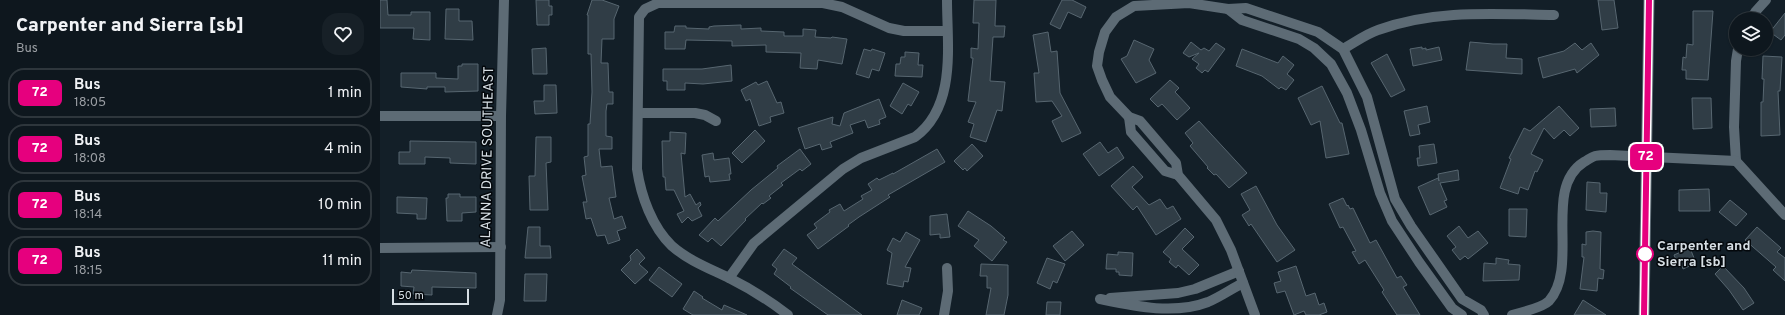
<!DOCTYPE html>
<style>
body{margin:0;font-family:Overpass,sans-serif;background:#172027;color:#f1f3f6;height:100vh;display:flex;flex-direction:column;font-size:15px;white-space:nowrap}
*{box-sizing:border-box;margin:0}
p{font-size:13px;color:#9b9fa4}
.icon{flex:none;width:22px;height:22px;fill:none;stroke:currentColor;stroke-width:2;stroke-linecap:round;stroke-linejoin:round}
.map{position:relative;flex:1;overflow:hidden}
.sheet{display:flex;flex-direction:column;background:#0e171e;width:380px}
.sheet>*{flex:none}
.badge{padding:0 8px;border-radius:6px;font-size:14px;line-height:26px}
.controls{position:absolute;left:1349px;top:12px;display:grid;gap:8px}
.controls a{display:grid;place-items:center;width:44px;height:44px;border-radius:50%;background:#0e171e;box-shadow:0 1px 3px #0004,0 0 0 1px #2e363c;font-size:20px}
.scale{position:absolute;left:12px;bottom:10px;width:77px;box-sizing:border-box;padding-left:4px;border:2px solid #d6dee4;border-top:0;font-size:11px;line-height:14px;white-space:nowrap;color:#d6dee4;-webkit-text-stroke:3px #04080c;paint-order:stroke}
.map>.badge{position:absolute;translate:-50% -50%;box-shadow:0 0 0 2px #fff}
.round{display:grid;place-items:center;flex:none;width:42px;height:42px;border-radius:16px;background:#172027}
.headline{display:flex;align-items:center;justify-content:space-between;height:68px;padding:0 16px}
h1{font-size:19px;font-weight:800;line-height:30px}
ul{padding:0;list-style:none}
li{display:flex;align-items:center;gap:12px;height:50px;margin:0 8px 6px;padding:0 8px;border:2px solid #2e363c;border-radius:16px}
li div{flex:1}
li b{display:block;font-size:15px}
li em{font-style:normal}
li .badge{min-width:44px;font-weight:700;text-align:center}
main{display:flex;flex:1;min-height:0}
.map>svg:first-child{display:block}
</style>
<main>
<section class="sheet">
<div class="headline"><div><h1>Carpenter and Sierra [sb]</h1><p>Bus</p></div><a class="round"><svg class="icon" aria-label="heart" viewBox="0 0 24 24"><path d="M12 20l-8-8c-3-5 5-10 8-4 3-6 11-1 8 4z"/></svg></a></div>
<ul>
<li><span class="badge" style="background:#e6007e;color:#fff">72</span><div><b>Bus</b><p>18:05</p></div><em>1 min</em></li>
<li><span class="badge" style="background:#e6007e;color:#fff">72</span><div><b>Bus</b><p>18:08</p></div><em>4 min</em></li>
<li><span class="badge" style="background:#e6007e;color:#fff">72</span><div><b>Bus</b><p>18:14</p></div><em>10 min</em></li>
<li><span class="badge" style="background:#e6007e;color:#fff">72</span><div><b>Bus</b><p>18:15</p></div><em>11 min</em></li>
</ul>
</section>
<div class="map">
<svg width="1405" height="315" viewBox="0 0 1405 315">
<rect width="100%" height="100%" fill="#131f28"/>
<g fill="#303d46" stroke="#576670">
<polygon points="0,0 7,0 8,15 31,15 31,12 50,12 50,40 33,39 34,28 0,28"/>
<polygon points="156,0 169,0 169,6 172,6 172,15 169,15 169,25 157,25"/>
<polygon points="212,0 222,0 239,6 234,19 234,39 222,39 221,63 228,63 229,92 233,92 233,104 227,104 226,111 226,136 232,137 232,149 219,149 221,167 232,166 236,197 229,198 234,219 242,216 246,228 237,231 240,240 228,244 225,235 217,236 211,218 206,219 203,202 207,202 202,176 206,175 204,157 208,156 208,124 210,124 212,92 211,54 208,54 208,15 207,15"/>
<polygon points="594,0 616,0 615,26 625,26 624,37 613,37 610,81 625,82 622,111 617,110 606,142 590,137 594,124 588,122 596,102 588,101 593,58 591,58 591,48 598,49 599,23 593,23"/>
<polygon points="682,0 692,0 706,7 701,18 688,12 680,29 670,24"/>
<polygon points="1218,0 1234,0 1238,28 1222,30"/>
<polygon points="66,9 79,9 79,21 92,21 93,40 65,39"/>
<polygon points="1313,11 1333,11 1328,80 1306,79 1306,70 1302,70 1303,57 1306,58 1307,44 1313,45"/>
<polygon points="1405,13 1405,35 1401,40 1390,32"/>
<polygon points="361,25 361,29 381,28 381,31 404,32 404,36 423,36 423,29 436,30 435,37 451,38 452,37 467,39 462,64 438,60 437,69 420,68 421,53 386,52 386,45 352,46 352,41 306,40 305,49 285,49 285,32 294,32 295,26 306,26 306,28 329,29 329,27 334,26"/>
<polygon points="668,32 671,52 677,51 680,93 701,133 682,142 672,121 682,116 672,101 656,102 654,73 659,73 653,35"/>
<polygon points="754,40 774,49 769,60 776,73 756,83 741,59 747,56"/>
<polygon points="811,42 821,50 824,48 829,51 836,43 845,49 828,72 825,70 822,73 816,68 819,64 812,59 819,53 809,57 803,53"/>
<polygon points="1090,42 1113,44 1127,44 1126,58 1142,59 1142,74 1086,70"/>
<polygon points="1195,43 1202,50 1211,43 1219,55 1197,73 1195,69 1163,78 1158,58 1184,51"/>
<polygon points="1042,47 1042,49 1046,48 1046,50 1059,47 1062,60 1033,66 1030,49"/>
<polygon points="166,48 167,74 153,74 152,49"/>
<polygon points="484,49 491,51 492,49 505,53 499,71 492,69 489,78 476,74"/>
<polygon points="862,49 898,63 903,56 914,65 907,74 914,80 906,90 901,87 899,89 882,76 856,66"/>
<polygon points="525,52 539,53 538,65 543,65 542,77 515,76 516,64 520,64 521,57 525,57"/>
<polygon points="1007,54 1025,90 1011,97 991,63"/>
<polygon points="1383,56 1402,57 1400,91 1398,91 1400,135 1381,136 1381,102 1383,102 1384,79 1382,79"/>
<polygon points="82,64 98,64 98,91 65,92 65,87 47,87 47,89 21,87 21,73 56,73 56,78 78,79 78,66 82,66"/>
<polygon points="351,65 352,81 323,84 305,83 305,90 287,90 287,81 283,81 283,69 322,69"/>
<polygon points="790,80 799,88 795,92 810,108 797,120 782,104 778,107 770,99"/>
<polygon points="387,81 397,103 401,102 404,113 390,117 391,122 379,126 370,99 366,101 361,90 376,82 378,85"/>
<polygon points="523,83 539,92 531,106 528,104 522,114 510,106"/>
<polygon points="164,85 176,85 177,113 155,114 154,101 164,101"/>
<polygon points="942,86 960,123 962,123 969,154 946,158 940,121 931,125 918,98"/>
<polygon points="1312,98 1331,98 1332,128 1313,129"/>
<polygon points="499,99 506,117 499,120 500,124 488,128 485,120 470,125 473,133 450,142 452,147 442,150 440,144 425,149 418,128 453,117 452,124 460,126 464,113"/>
<polygon points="1047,106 1050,122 1038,125 1040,134 1030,136 1024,111"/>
<polygon points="1179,106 1199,128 1190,136 1184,130 1174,139 1164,128 1151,154 1163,160 1157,172 1155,171 1148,190 1140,187 1138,194 1120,188 1131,159 1129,158 1144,128 1150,131"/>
<polygon points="1235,108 1236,126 1211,127 1210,109"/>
<polygon points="819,121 867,173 849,188 836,174 834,175 827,168 828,167 810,146 813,143 805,133"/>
<polygon points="375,130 385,141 362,163 352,153"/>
<polygon points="290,132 306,133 305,154 301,153 305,197 310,194 316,205 320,202 321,205 318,208 322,216 312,221 308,217 302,223 297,214 304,211 294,190 286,190 285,177 283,177 282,141 290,141"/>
<polygon points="156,137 171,137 171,162 166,163 168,210 150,210 149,176 155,176"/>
<polygon points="30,141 96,142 96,164 70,163 70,158 45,157 45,164 19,164 19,152 30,152"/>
<polygon points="720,142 728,153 737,147 744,158 719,176 703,154"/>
<polygon points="592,144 603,156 587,171 585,168 583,170 574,161"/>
<polygon points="1054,144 1057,163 1038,166 1037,158 1040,158 1039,146"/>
<polygon points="420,149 431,164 422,171 420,169 401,183 403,185 389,196 391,198 383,204 382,203 365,219 366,220 341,246 332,238 328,242 319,235 335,218 338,221 371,190 398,168 397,166"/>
<polygon points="557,149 565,162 508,195 510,197 479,217 468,225 469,226 438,249 427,235 437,228 434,224 450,212 449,210 460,204 464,211 483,199 481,196 492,190 488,184 497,178 499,180 513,173 513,174"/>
<polygon points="333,153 334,160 349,158 351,174 349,174 350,180 330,182 329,176 325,177 322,155"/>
<polygon points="753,166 763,177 752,187 769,205 780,199 787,209 793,206 801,219 776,235 757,206 753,210 731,186"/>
<polygon points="1078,170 1079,180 1060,183 1067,200 1064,201 1067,207 1050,215 1038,187 1058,178 1059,181 1058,174"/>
<polygon points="1207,182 1220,183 1220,193 1227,193 1226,212 1206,210"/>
<polygon points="876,186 897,225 915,250 897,262 871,224 869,226 862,215 870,210 861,194"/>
<polygon points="1329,189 1330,211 1299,211 1299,190"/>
<polygon points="68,194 80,194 80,197 96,197 96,212 82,213 82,221 67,221 66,198 68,198"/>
<polygon points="17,197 47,198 46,219 37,219 37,214 17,213"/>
<polygon points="963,198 967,206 968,205 970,209 973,208 990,243 996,240 1017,278 1021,276 1027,285 1023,287 1040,315 1017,315 1002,292 1004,290 985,260 979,264 972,252 976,251 963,227 960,228 949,204"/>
<polygon points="1350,200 1367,214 1356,226 1339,212"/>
<polygon points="1129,209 1147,209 1146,237 1129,236"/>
<polygon points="588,211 611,226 625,238 623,240 627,242 612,261 594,246 599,240 578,226"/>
<polygon points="567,214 570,237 560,238 560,234 550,235 550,216"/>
<polygon points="1079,226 1088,238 1098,231 1108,243 1088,259 1085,256 1080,260 1072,250 1076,247 1067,236"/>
<polygon points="148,227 160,227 160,246 170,246 171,258 145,258"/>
<polygon points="1377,227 1401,248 1397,252 1405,258 1405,281 1393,270 1396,267 1365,240"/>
<polygon points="805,228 814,237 802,249 819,265 809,275 798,265 796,268 789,262 791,259 783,252"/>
<polygon points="692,231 704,245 685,261 673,246"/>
<polygon points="1213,231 1221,232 1220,269 1224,270 1223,279 1218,278 1217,291 1200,289 1204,257 1202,257 1202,244 1206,245 1206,232"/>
<polygon points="526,232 540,240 525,267 531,268 528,282 524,281 523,287 507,284 512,253 507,250 513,238 520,242"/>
<polygon points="1310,248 1316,263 1303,269 1302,266 1299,267 1294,255"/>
<polygon points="257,249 265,258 259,264 268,272 255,284 241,270 251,260 250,256"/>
<polygon points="404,249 417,258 412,264 482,315 448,315 410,288 411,287 394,274 397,269 392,265"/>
<polygon points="738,252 753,253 752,276 739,275 739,272 736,272 736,269 726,269 727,254 738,255"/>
<polygon points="667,258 685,264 677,283 673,281 670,289 657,283"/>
<polygon points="1116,258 1129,260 1128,264 1140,265 1139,280 1103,281 1104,263 1116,264"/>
<polygon points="601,264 628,265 628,295 624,315 606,315 611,288 607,288 607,276 600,276"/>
<polygon points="916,266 926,296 935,293 939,305 944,303 947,312 939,315 926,315 924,311 914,315 905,291 897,293 894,283 901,281 898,272"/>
<polygon points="1343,266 1364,288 1374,303 1363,310 1349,290 1335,274"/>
<polygon points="279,267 302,284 292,297 269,280"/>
<polygon points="32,270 96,273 96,288 52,287 52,295 33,294 34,287 21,286 21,272 31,273"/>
<polygon points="145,274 167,274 166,301 144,301"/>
<polygon points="314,291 323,297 322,298 342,310 344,305 367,315 313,315 303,309"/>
<polygon points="522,300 542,308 539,315 517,315"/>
<polygon points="1203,300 1226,315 1194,315"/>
<polygon points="667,302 681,302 680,315 666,315"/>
</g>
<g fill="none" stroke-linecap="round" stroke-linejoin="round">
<g stroke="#5d6b75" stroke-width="10">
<polyline points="848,9 862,20 919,39 934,48 951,64 967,93 981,130 1000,193 1012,221 1039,262 1072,308 1082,315"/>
<polyline points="1371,19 1376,11 1386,0"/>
<path d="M963,49C974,43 986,34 998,30C1054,9 1116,14 1174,15"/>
<polyline points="258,113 315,113 325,115 336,121"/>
<polyline points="0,116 121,116"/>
<polyline points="749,117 751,132 785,171 798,175"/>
<polyline points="1356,161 1354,127 1356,61 1358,49"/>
<polyline points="1356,161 1405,215"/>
<polyline points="0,248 121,247"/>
<path d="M349,278L374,243L463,169L481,158L535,137C577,106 567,45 567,0"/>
<polyline points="730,298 798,293 815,289 859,271"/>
<path d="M720,299C754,306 794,315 828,302C840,297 851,289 863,283"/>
<polyline points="117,315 120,300 121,116 124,0"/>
<path d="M408,315C390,301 371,289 351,279C331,269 309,261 292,246C272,227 261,196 257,169L259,17L265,9L278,3H443L462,7L509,28L524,31H567"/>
<polyline points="564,315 568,291 567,268"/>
<polyline points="875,315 851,250 836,220 798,175 796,163 760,121 749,117 730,97 722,80 717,66 719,52 725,32 736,17 754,6 809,3 848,9 866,8 938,32 963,49 987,97 1015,199 1031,226 1082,299 1101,310 1104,315"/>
<path d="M1132,315C1140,313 1163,307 1169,301C1200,266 1162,188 1204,162C1208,160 1211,157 1215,156C1219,155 1225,155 1230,155L1356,161"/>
</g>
<polyline stroke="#5d6b75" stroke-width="11" points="1264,315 1269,0"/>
</g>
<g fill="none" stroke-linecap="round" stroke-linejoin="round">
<g stroke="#fff" stroke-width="9">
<polyline id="line" points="1264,315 1269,0"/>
</g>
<use href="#line" stroke="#e6007e" stroke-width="6"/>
</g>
<circle fill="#fff" stroke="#e6007e" stroke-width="2" cx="1265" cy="254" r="8"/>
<g text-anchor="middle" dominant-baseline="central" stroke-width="3" stroke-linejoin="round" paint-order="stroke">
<g font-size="14" fill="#d6dee4" stroke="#04080c">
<text transform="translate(108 157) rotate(-89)">ALANNA DRIVE SOUTHEAST</text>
</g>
<g font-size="14" font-weight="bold" fill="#d6dee4" stroke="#04080c" text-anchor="start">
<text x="1277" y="246">Carpenter and<tspan x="1277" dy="16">Sierra [sb]</tspan></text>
</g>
</g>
</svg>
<div class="controls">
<a><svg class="icon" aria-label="layers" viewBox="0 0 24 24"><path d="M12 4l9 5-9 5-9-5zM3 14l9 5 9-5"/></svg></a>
</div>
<div class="scale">50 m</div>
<b class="badge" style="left:1266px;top:157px;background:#e6007e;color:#fff">72</b>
</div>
</main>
